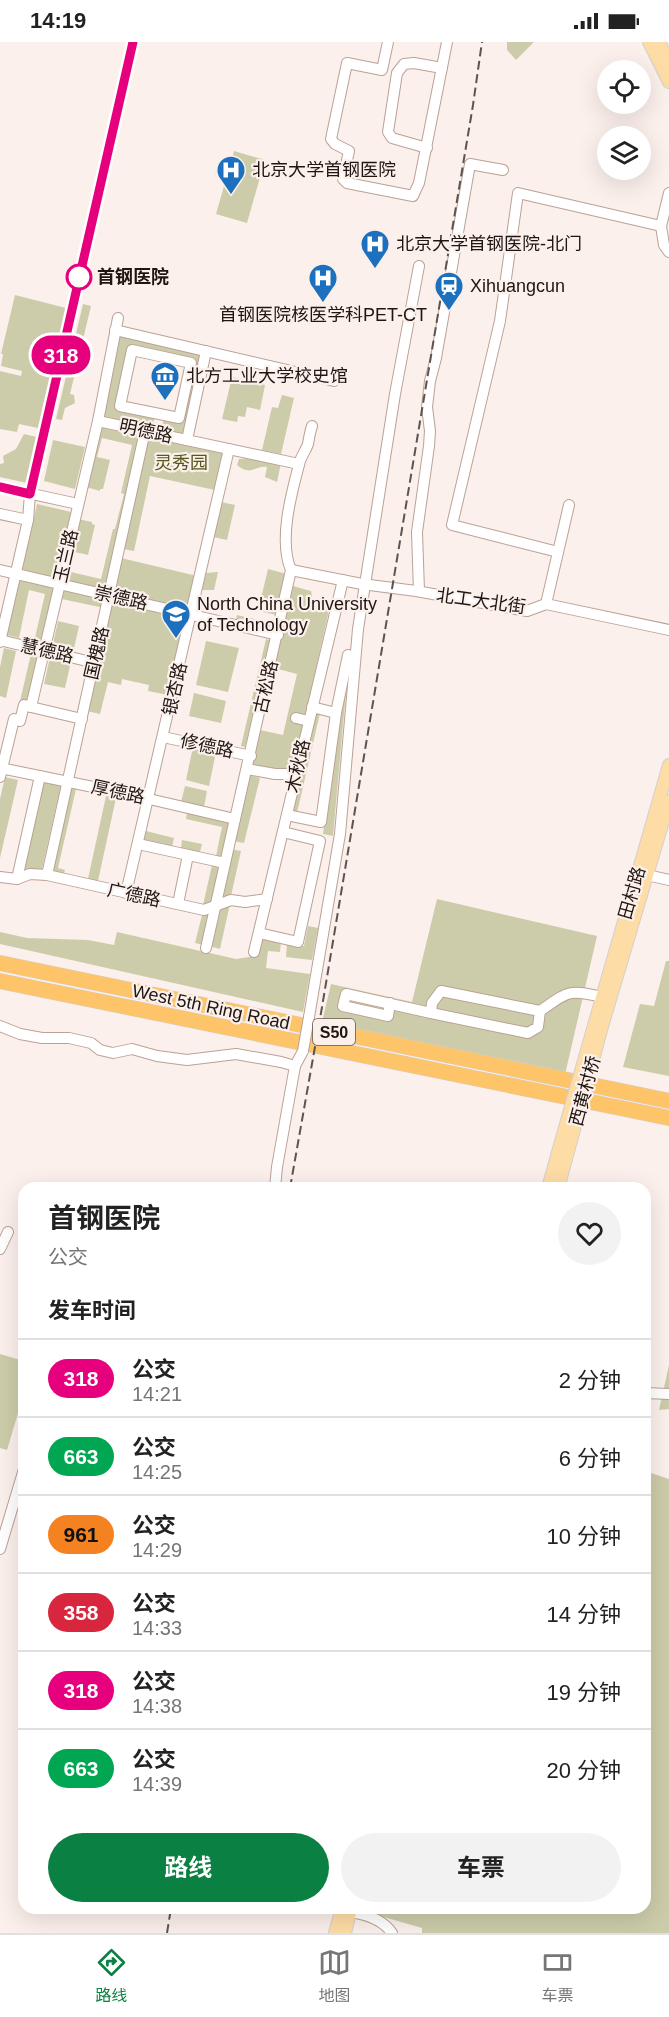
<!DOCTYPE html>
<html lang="zh">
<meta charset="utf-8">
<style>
body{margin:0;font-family:Helvetica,"Noto Sans SC",sans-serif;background:#f2f2f2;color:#222;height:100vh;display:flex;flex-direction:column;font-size:22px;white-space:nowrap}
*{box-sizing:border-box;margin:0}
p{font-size:20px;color:#767676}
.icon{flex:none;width:33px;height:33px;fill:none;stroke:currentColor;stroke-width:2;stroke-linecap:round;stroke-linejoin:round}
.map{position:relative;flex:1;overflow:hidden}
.details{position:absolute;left:18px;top:1140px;width:633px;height:732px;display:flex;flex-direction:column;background:#fff;border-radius:18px;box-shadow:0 6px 24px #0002}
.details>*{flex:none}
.badge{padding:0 12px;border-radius:20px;font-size:21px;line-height:39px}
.buttons{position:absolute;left:597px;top:18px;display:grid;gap:12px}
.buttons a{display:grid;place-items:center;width:54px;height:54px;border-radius:50%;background:#fff;box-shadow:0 6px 24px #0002;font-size:30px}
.map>.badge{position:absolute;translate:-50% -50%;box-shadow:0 0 0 3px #fff}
h2{padding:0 30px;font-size:22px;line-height:54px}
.round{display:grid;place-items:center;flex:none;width:63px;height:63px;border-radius:32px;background:#f2f2f2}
.headline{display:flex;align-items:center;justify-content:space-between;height:102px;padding:0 30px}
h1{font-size:28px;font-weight:700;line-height:45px}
.button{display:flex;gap:12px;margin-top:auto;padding:12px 30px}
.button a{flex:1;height:69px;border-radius:36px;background:#0b8043;color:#fff;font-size:24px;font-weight:700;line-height:69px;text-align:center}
.button a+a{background:#f2f2f2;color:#222}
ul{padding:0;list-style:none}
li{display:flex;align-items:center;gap:18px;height:78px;padding:0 30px;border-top:2px solid #e0e0e0}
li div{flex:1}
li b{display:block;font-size:22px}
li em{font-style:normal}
li .badge{min-width:66px;font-weight:700;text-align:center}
.status{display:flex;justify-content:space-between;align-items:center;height:42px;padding:0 30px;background:#fff;direction:ltr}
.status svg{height:16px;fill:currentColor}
.tabs{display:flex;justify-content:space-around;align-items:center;height:84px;border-top:2px solid #e0e0e0;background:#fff;font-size:16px;color:#767676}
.tabs a{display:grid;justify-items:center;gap:3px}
.tabs .current{color:#0b8043}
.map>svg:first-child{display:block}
</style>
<div class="status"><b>14:19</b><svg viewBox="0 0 49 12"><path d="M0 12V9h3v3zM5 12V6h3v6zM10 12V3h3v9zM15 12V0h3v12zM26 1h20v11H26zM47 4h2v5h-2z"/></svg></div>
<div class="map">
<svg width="669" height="1891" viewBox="0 0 669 1891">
<rect width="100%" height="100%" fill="#fbf0eb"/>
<g fill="#cca">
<polygon points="507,0 534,0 516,18 507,8"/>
<polygon points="234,109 265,118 247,181 216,172"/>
<polygon points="15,253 66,266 38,386 19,382 17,390 0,387 0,329 21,334 22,329 1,324 3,312 1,312"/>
<polygon points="83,262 91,264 70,352 74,353 75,361 65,366 62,378 56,377"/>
<polygon points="117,290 204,311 185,395 161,390 164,376 180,380 194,319 130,304 117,365 155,374 152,388 100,377"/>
<polygon points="232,335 265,343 260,368 247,365 245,375 238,374 237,380 222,377"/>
<polygon points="282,353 294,356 281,412 262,408 272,365 278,366"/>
<polygon points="100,385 140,394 106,548 64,539 78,477 92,480 92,482 95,483 88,513 75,510 71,530 101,537 113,487 115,487 124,452 121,451 132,403 102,396 97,415 110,418 103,447 100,447 100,449 86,445"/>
<polygon points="24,392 37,395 27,441 0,435 0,422 4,421 3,414 16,407"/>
<polygon points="148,394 223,410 215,448 150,434 134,509 123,507"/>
<polygon points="53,398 85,405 75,447 44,439"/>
<path d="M255,416L281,421L277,440L265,435L267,425C255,423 251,435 237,423L239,417Z"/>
<polygon points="221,460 235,463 227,498 213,495"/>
<polygon points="37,462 71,470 56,536 22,527"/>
<polygon points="121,516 197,534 168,653 148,649 149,643 122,637 121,643 108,640 100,672 87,669 111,560 123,562 126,552 114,550"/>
<polygon points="268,527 287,532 277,573 258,569"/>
<polygon points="218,530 214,548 202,548 206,531"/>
<polygon points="20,536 54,544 42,601 34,600 45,552 29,548 19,596 7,593"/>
<polygon points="293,544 311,549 314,565 329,568 293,729 251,724 260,688 283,693 297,632 274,626"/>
<polygon points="65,547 106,556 104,566 62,557"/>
<polygon points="237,573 275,582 273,590 235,581"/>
<polygon points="58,579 79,584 65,646 44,642"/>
<polygon points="266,597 270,598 245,705 241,704"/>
<polygon points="206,599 239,606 228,650 196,643"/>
<polygon points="4,606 16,609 6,656 0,654 0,625"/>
<polygon points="31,612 38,614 28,661 20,659"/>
<polygon points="349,616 333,794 323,792 338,671"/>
<polygon points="194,651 226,659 221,681 189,674"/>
<polygon points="314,669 320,671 297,771 291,769"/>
<polygon points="193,705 216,710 209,744 186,738"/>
<polygon points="249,733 260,736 244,801 233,799"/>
<polygon points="5,735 18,738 0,816 0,757"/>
<polygon points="44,740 61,743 41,831 24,827"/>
<polygon points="185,744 207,749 204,765 181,760"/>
<polygon points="70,746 76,747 58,826 65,828 63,834 50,831"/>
<polygon points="106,754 116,756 98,839 88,837"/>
<polygon points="187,769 232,779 224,815 216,814 222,785 186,777"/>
<polygon points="146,789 174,796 172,805 144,799"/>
<polygon points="182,798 202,802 200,810 181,806"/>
<polygon points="231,807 241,809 231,854 220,857"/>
<polygon points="212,823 222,825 214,859 203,863"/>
<polygon points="437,857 597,894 564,1037 322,980 331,942 412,960"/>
<polygon points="230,862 220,907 209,904 218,867"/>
<polygon points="211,869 204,903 195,901 202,873"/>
<polygon points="308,884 318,886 312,918 286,915 287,901 304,904"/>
<polygon points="0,890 27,896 88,898 114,903 117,890 236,917 256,914 261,895 281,899 280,910 268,909 266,926 310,932 303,970 0,902"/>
<polygon points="666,919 669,919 669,1034 623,1025 640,962 654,964"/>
<polygon points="0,1312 24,1319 24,1351 7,1408 0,1406"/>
<polygon points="669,1323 669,1367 659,1368"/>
<polygon points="645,1429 669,1437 669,1891 422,1891 422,1886 373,1872 375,1866 645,1866"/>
</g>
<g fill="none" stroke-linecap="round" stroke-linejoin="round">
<g stroke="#bca195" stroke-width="12">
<g id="minor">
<polyline points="388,0 382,28 347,21 331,97 335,102 349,109 343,137 347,141 413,154 419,141 447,0"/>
<polyline points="427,106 392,96 388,90 397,31 404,22 414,21 442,26"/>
<polyline points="661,184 664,203 669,210"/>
<polyline points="115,288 334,339"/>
<polygon points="132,308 191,321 179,376 120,364"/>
<polyline points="98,379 299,422"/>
<polyline points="187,398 206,309"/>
<polyline points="0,445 78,462"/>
<polyline points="0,472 28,478"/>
<polyline points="558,510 452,483 500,279 518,151 661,184 669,151"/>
<polyline points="0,528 278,593"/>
<polyline points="291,528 362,542 416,549 527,569 546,562 669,588"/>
<polyline points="419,549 417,490 429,404 430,389 427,365 430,339 436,316 470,122 503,128"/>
<polyline points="546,562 569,463"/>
<polyline points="0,598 95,621"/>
<polyline points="0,600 28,478 30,452 44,388 133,0"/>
<polyline points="31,665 82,677"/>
<polyline points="312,665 336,671"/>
<polyline points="296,676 309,679"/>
<polyline points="163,695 251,714"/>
<polyline points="0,726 132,753 235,777"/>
<polyline points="247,727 275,732 296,732"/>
<polyline points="0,735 14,677 20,679 24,663 31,665 98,379 118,276"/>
<polyline points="287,773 321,780 336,671 348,613"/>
<polyline points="138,802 225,821"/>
<polyline points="47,833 145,389"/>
<polyline points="647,833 669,838"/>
<polyline points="0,835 17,837 30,832 47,833 204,868 231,858 245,860 267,857"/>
<polyline points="17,837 40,734"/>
<polyline points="126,851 229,407"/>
<polyline points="178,862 188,813"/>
<polyline points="259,891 298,900 320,799 283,790"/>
<path d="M206,906L291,528C278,498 292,449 300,419C302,413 306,408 308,402C309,396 310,390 312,384"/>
<polyline points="254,910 343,538"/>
<polyline points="390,961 388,974 343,964 346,952 431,971"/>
<path d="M540,969L538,985L528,991L431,971L432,961L441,949L540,969C569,949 568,947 602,955"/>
<polyline points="309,975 340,792 358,587 395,352 419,224"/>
<polyline points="0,984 20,992 42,996 69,996 91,1001 100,1008 113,1011 132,1007 157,1014 187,1018 236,1012 281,1020 295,1024 303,1009"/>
<polyline points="275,1146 277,1125 295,1024"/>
<polyline points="0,1207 8,1190"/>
<polyline points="645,1351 669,1352"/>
<polyline points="0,1507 24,1427"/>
<path d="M350,1870C365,1872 383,1878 392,1891"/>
</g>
</g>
<g stroke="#d2d0cf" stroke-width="14">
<g id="major">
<polyline points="649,0 669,40"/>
<polyline points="659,0 669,20"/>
<polyline points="595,980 669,723"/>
<polyline points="603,981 669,759"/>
<polyline points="548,1146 557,1114"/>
<polyline points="558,1146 566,1117"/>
<polyline points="335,1891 342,1866"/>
<polyline points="345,1891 351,1866"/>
</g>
</g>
<g stroke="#d2d0cf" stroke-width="16">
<g id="highway">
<polyline points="0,921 669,1059"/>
<polyline points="0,939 669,1076"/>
</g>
</g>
<use href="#minor" stroke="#fff" stroke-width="10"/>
<use href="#major" stroke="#fedca6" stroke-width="12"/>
<use href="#highway" stroke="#fdc46a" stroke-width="15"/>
<g stroke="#5d534f" stroke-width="2" stroke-dasharray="9 4.5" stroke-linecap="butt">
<polyline points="290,1146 321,971 473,63 482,0"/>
<polyline points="167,1891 171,1866"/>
</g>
<g stroke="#bca195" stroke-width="12" stroke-linecap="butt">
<polyline id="minor-bridge" points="303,1009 309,975"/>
</g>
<g stroke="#d2d0cf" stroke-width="14" stroke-linecap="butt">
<g id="major-bridge">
<polyline points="557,1114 595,980"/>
<polyline points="566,1117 603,981"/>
</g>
</g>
<use href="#minor-bridge" stroke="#fff" stroke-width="10"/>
<use href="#major-bridge" stroke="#fedca6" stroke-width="12"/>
</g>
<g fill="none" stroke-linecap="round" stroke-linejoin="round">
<g stroke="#fff" stroke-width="14">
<polyline id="line" points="0,445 30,452 133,0"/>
</g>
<use href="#line" stroke="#e6007e" stroke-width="9"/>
</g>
<defs>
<g id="hospital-pin" transform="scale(1.5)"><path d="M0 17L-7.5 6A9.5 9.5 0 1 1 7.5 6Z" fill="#1d70be" stroke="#fbf0eb"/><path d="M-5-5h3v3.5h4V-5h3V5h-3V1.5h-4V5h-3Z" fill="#fff"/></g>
<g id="station-pin" transform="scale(1.5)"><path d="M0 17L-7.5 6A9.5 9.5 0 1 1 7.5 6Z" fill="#1d70be" stroke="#fbf0eb"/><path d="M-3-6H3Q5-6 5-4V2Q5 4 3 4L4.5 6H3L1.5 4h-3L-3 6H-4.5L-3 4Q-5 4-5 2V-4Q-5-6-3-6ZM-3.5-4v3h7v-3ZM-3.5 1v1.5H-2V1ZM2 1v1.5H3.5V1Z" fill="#fff"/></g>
<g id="museum-pin" transform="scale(1.5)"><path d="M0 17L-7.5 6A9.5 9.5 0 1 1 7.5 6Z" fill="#1d70be" stroke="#fbf0eb"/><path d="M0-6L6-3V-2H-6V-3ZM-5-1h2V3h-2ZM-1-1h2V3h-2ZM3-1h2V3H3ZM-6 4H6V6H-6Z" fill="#fff"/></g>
<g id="university-pin" transform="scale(1.5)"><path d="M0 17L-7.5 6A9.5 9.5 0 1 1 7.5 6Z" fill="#1d70be" stroke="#fbf0eb"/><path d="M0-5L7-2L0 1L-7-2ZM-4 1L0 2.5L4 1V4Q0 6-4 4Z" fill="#fff"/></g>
</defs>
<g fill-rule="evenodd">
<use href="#hospital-pin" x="231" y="128"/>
<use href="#hospital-pin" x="375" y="202"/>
<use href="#hospital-pin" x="323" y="236"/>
<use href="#station-pin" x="449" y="244"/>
<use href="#museum-pin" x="165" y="334"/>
<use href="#university-pin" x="176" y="572"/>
</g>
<circle fill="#fff" stroke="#e6007e" stroke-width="3" cx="79" cy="235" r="12"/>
<g text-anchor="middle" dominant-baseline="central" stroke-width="4.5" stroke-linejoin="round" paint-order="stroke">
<rect fill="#fbf0eb" stroke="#615752" stroke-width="1.5" x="313" y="977" width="42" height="26" rx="4.5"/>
<g font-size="16" font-weight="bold" fill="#1f1511">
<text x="334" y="990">S50</text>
</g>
<g font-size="18" fill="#1f1511" stroke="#fbf0eb" text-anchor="start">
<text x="252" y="128">北京大学首钢医院</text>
<text x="396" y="202">北京大学首钢医院-北门</text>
<text x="470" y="244">Xihuangcun</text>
<text x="323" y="273" text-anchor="middle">首钢医院核医学科PET-CT</text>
<text x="186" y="334">北方工业大学校史馆</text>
<text x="197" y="562">North China University<tspan x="197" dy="21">of Technology</tspan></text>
</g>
<g font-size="18" font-weight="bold" fill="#1f1511" stroke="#fbf0eb" text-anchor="start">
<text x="97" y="235">首钢医院</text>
</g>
<g font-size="18" fill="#1f1511" stroke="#fbf0eb">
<text transform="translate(146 389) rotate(12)">明德路</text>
<text transform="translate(66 514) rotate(-77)">玉兰路</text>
<text transform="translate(121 556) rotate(13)">崇德路</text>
<text transform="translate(481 559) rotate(8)">北工大北街</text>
<text transform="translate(47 609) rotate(13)">慧德路</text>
<text transform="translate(97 611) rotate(-77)">国槐路</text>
<text transform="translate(266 645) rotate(-77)">古松路</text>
<text transform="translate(175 647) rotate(-77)">银杏路</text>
<text transform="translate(207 704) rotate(12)">修德路</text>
<text transform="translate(298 724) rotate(-77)">木秋路</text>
<text transform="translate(118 750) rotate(12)">厚德路</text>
<text transform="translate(632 851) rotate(-74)">田村路</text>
<text transform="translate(134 853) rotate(12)">广德路</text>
<text transform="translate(211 965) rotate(12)">West 5th Ring Road</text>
<text transform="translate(585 1049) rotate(-75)">西黄村桥</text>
</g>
<g font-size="18" fill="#57561b" stroke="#fbf0eb">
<text x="181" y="421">灵秀园</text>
</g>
</g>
</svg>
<div class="buttons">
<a><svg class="icon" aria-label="locate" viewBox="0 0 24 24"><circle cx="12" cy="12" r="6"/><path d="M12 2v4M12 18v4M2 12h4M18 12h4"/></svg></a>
<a><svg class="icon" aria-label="layers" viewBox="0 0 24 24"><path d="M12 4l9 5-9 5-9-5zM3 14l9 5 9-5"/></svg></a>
</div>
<b class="badge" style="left:61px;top:313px;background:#e6007e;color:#fff">318</b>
<section class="details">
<div class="headline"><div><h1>首钢医院</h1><p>公交</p></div><a class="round"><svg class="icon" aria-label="heart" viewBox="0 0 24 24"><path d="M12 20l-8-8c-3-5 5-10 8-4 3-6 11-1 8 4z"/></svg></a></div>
<h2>发车时间</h2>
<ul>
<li><span class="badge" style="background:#e6007e;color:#fff">318</span><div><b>公交</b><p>14:21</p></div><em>2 分钟</em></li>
<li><span class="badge" style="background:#00a651;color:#fff">663</span><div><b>公交</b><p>14:25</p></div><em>6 分钟</em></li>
<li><span class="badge" style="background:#f58220;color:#111">961</span><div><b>公交</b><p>14:29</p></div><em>10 分钟</em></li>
<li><span class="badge" style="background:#d7263d;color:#fff">358</span><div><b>公交</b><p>14:33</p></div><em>14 分钟</em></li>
<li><span class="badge" style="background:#e6007e;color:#fff">318</span><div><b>公交</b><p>14:38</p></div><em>19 分钟</em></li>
<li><span class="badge" style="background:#00a651;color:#fff">663</span><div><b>公交</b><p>14:39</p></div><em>20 分钟</em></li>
</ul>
<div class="button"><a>路线</a><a>车票</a></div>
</section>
</div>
<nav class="tabs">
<a class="current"><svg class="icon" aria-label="directions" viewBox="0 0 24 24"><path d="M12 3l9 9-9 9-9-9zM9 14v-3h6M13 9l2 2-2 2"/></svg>路线</a>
<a><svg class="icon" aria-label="map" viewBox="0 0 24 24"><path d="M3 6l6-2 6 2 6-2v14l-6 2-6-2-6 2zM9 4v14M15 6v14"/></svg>地图</a>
<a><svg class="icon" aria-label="tickets" viewBox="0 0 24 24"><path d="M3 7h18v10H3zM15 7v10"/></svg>车票</a>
</nav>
